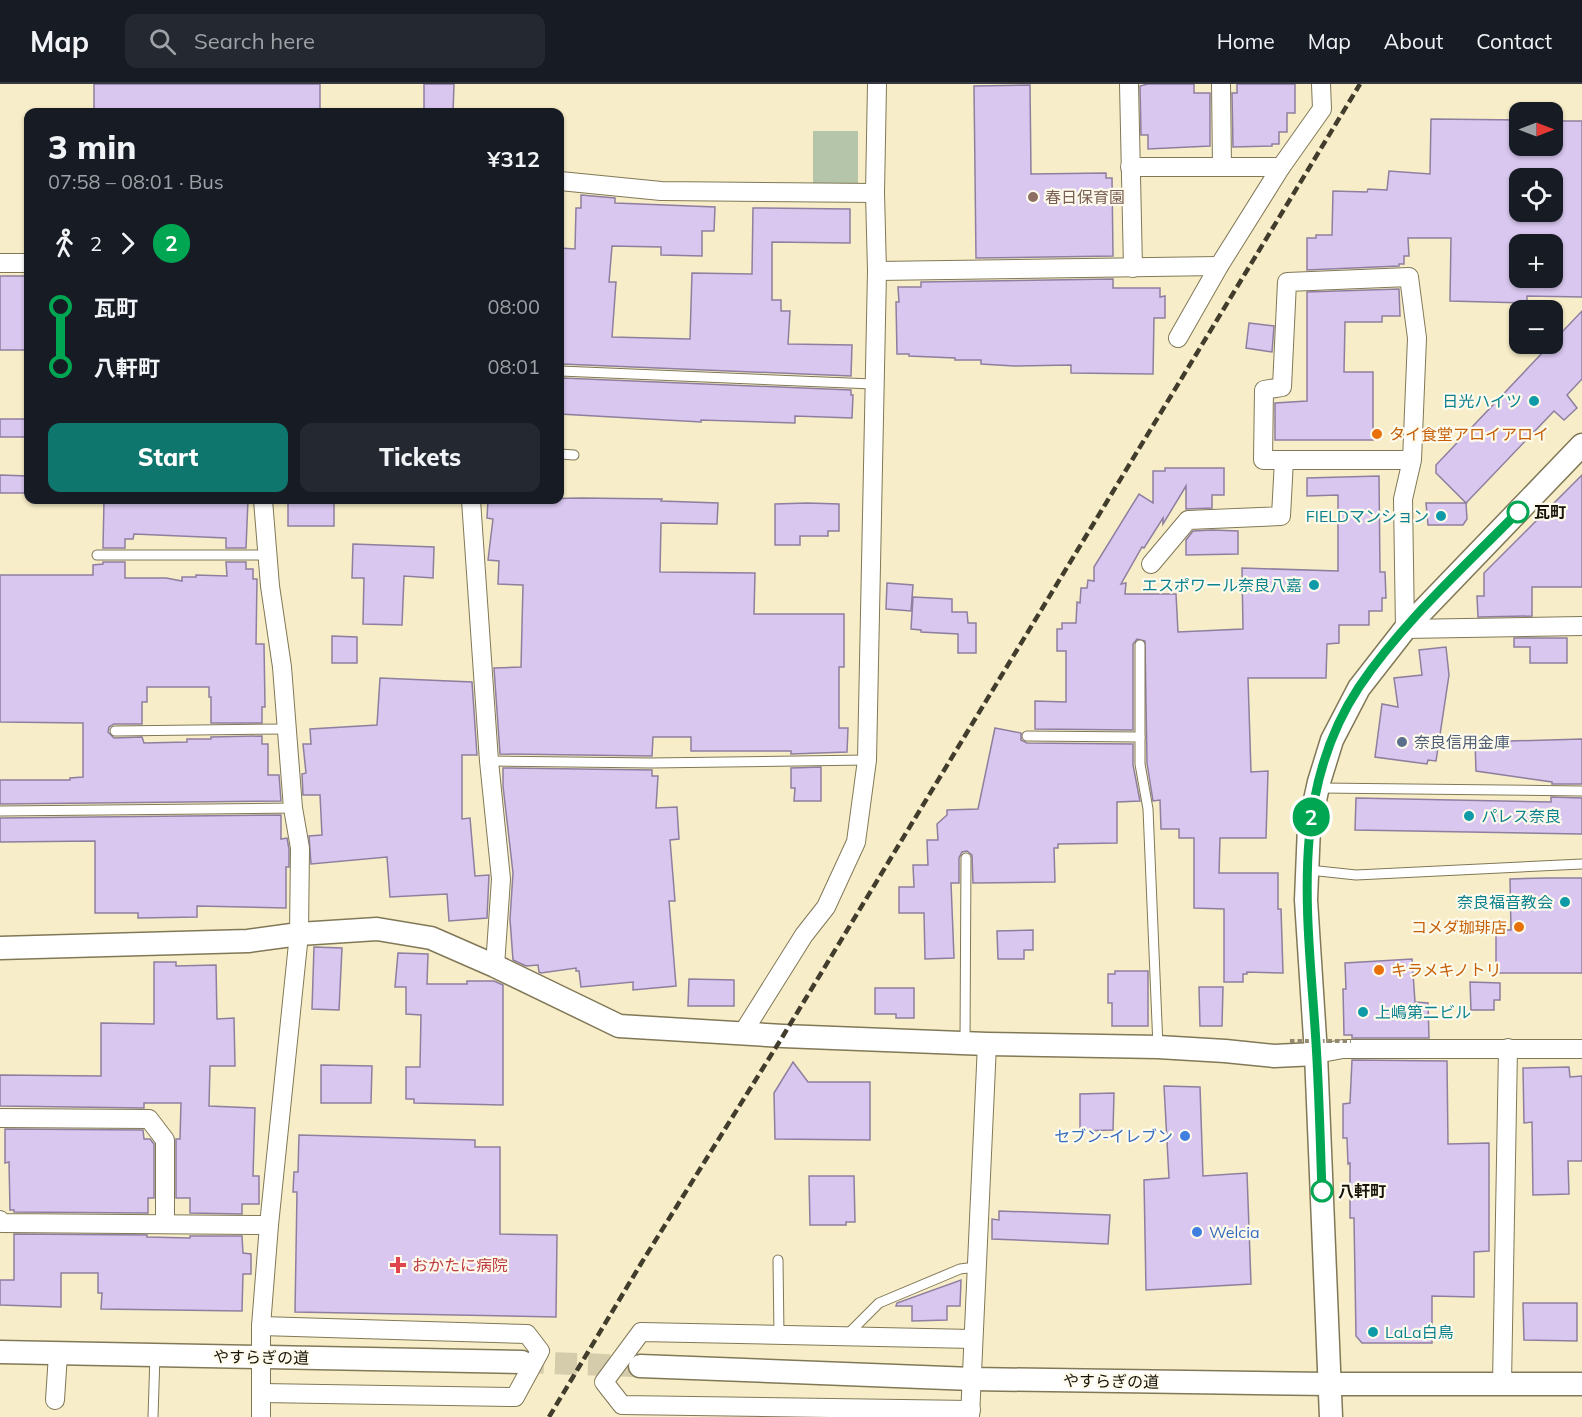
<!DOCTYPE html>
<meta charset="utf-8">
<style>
body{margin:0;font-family:Mulish,"Noto Sans JP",sans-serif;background:#242831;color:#f1f3f6;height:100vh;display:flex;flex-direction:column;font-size:22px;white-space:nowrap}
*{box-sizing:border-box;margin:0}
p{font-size:20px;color:#9ea1a6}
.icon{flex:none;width:33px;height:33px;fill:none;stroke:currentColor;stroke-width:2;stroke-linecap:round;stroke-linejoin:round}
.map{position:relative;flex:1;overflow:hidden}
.panel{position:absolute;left:24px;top:24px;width:540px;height:396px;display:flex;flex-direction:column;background:#171b24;border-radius:12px;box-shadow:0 2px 4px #0004}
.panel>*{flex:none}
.badge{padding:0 12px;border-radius:20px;font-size:21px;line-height:39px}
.needle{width:39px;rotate:90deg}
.tools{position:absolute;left:1509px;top:18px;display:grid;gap:12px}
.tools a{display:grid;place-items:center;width:54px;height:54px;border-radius:12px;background:#171b24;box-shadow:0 2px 4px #0004;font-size:30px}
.map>.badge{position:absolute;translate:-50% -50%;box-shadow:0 0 0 3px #fff}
.legs{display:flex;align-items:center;gap:9px;height:66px;padding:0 24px;font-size:20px}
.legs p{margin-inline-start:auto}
.overview{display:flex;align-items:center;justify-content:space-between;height:102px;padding:0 24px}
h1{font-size:33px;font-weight:800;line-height:45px}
.primary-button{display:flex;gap:12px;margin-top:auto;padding:12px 24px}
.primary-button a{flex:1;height:69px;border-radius:12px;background:#0f766e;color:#fff;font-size:24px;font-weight:800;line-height:69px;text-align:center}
.primary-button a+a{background:#242831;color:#f1f3f6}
ul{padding:0 24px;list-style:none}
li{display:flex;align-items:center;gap:21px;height:60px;font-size:22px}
li i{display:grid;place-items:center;width:9px;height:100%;margin:0 8px;background:currentColor}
li i::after{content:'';width:15px;height:15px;margin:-8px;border:4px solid;border-radius:50%;background:#171b24}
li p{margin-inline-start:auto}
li:first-child i{background:linear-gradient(#0000 50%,currentColor 0)}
li:last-child i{background:linear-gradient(currentColor 50%,#0000 0)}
header{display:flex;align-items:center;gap:36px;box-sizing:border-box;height:84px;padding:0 30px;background:#171b24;border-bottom:2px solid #363941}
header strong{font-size:28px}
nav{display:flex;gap:33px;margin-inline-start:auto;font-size:21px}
.search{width:420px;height:54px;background:#242831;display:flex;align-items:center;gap:15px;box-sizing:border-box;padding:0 21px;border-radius:12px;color:#9ea1a6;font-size:22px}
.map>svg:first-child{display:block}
</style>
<header>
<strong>Map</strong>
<div class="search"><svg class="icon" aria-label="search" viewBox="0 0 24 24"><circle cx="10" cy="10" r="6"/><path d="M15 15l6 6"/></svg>Search here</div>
<nav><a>Home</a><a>Map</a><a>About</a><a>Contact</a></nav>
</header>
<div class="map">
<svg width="1582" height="1333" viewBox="0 0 1582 1333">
<rect width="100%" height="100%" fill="#f7edc8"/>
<rect fill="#b5c5a9" x="813" y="47" width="45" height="62"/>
<g fill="#d9c7ef" stroke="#8e7f9f" stroke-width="1.5" fill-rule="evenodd">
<rect x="94" y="0" width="226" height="28"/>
<polygon points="424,0 454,0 453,28 424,28"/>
<polygon points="1148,0 1194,0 1194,9 1210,9 1210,62 1148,65 1148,51 1141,51 1140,2"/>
<polygon points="1237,0 1295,0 1295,29 1287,29 1287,48 1279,48 1279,60 1272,60 1272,62 1233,63 1232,9 1237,9"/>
<polygon points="1030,1 1031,90 1106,89 1106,94 1112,94 1113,172 976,174 974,2"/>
<path d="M1431,35L1520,36V62H1552V37H1582V213L1527,212V219L1450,217L1451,154H1408L1409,172H1404V180H1399V182L1307,186V154H1316V151H1332L1333,107L1367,108L1368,105L1387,106L1389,87L1430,90ZM1520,94H1552V128H1520ZM1520,160H1552V194H1520Z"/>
<polygon points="581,111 615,114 615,119 715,123 714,147 702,147 702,172 661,171 661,163 612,162 609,198 616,198 612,253 690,255 692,189 752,190 753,124 850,125 850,159 772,158 772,216 781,216 781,227 790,227 788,260 852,261 851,292 562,280 563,240 560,240 560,164 575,165 576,124 581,124"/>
<rect x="0" y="192" width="28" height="74"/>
<polygon points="1113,195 1113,204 1160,204 1160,213 1165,212 1165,234 1154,234 1153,290 1071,289 1071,281 1014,282 981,280 981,276 955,276 955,274 909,272 909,270 897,270 896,218 899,218 898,203 921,203 921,198"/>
<polygon points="1399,205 1400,232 1382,232 1382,238 1345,238 1344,288 1373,288 1373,356 1275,356 1275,319 1307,317 1307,208"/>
<polygon points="1582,227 1582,295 1567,311 1577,324 1564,336 1554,327 1466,419 1467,435 1463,441 1428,441 1426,419 1466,419 1436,389 1436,381"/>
<polygon points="1249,239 1274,242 1272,268 1246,264"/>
<polygon points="562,294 851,306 851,311 853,311 852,334 795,332 795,339 701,336 701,338 560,330 560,302 562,302"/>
<rect x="0" y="335" width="28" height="18"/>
<polygon points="1165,384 1224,384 1224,411 1212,411 1212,424 1186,425 1186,402 1163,440 1163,434 1144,464 1142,463 1121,500 1126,499 1125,510 1176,510 1178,548 1243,545 1242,484 1338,487 1338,411 1307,412 1307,394 1379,392 1380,488 1385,488 1386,514 1382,514 1382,527 1369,527 1369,541 1339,541 1339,559 1327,560 1326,594 1248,594 1251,688 1268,687 1266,754 1220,754 1219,789 1278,789 1278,825 1281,825 1283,889 1247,888 1247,890 1243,890 1243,898 1224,898 1224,825 1194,824 1194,754 1179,754 1179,745 1161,745 1160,716 1153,717 1147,679 1145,557 1137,555 1133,560 1133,646 1035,645 1035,617 1066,618 1066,567 1057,567 1057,545 1062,545 1062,539 1076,539 1077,518 1080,519 1081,504 1087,504 1088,496 1094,497 1094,483 1139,410 1153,419 1153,387 1165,387"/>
<polygon points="0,391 28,392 28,409 0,409"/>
<polygon points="1582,391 1582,503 1532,503 1532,532 1478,533 1477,512 1484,512 1484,489"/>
<polygon points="581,414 662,415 661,417 718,419 717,440 661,439 660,488 755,489 754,530 844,530 844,583 839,583 839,644 848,644 847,668 791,670 791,667 691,667 691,653 653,653 652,672 500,670 494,584 521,583 523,501 498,500 499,477 488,476 493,435 487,434 488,416"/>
<polygon points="104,416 248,416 246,464 226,464 226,454 134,450 133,455 125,455 125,464 103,464"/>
<rect x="288" y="416" width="46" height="26"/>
<polygon points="807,419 839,420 839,447 828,447 828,452 800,452 800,461 775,461 775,420"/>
<polygon points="1212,446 1238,447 1238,470 1186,471 1186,456 1193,447"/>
<polygon points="353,460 434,463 433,494 404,492 402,541 363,540 364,494 352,494"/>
<polygon points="103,478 125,478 125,494 166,494 182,497 182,493 196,493 196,491 227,492 226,478 246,478 246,485 253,485 253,495 257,495 256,560 264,560 265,623 262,623 262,639 211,639 211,613 209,613 209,603 147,603 147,618 142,618 142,640 114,640 109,643 108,648 114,654 142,653 144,659 187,658 187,655 211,655 211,653 262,652 262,660 268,660 268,691 279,691 281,717 0,720 0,696 70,696 70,694 83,693 83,639 0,638 0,491 93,491 93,481 103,480"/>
<polygon points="887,499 913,501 911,527 886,525"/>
<polygon points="913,513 952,515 952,528 967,528 968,539 976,539 976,569 958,569 958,550 921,548 921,546 911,545"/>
<polygon points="332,552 357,553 357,579 332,579"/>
<polygon points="1514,554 1567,554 1567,579 1530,579 1530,563 1514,563"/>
<polygon points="1446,563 1449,591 1436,677 1428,676 1427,680 1375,673 1382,620 1398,623 1394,594 1422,591 1419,566"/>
<polygon points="380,594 472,598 477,671 462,671 462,735 470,734 475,792 489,791 487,834 449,837 447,810 390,813 387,773 311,780 309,752 322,751 320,711 303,711 302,690 306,689 303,660 311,660 310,645 377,641"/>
<polygon points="995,644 1021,649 1021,656 1027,659 1133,660 1133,681 1140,717 1117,718 1117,759 1058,760 1058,764 1054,764 1055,798 973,799 972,771 967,767 962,768 959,774 959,799 951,799 954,874 925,875 924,829 899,829 899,803 914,803 913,781 928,781 927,756 938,756 937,740 947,731 947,726 978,725"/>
<polygon points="1582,655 1582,700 1552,700 1552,698 1476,687 1475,658"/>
<polygon points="821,683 821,717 794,717 795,704 791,704 791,684"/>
<polygon points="503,684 652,686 652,692 658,692 656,724 677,723 679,755 670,756 675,817 669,817 676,902 633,906 633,898 581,903 579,887 576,887 576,884 541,889 539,888 538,881 526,882 513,876 510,835 513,789 503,702"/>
<polygon points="1551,713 1582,714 1582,750 1355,746 1356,714 1551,718"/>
<polygon points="281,731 281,755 287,754 289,765 289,783 286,783 286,824 197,822 197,833 138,834 138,829 95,829 95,757 0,758 0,734"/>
<polygon points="1547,794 1582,794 1582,889 1496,889 1496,846 1511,846 1510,795"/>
<polygon points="1033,846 1033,866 1024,866 1024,875 998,875 997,847"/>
<polygon points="314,863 342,864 339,926 312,925"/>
<polygon points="398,869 428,870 427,900 467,900 467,897 494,897 503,901 503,1021 414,1019 414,1015 406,1015 406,983 420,983 421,931 406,930 406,903 395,903"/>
<polygon points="1412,875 1415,918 1428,919 1429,954 1352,954 1352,951 1344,951 1343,905 1346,905 1345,879"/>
<polygon points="154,878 176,878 176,882 216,881 217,935 234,934 235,982 210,982 209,1022 255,1024 253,1092 259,1092 259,1120 242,1120 242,1130 190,1129 190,1114 176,1114 176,1055 180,1055 181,1019 144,1019 144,1024 0,1022 0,991 101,992 101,939 154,940"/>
<polygon points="1115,887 1148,887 1148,942 1112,942 1112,919 1108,919 1108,890 1115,890"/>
<polygon points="689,895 734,896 734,922 688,922"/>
<polygon points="1470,898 1500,899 1500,916 1494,916 1494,926 1471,926"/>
<polygon points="1199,903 1223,903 1222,942 1200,942"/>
<polygon points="875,904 914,904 914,934 896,934 896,930 875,930"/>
<polygon points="1352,976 1447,977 1448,1060 1489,1059 1489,1167 1474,1168 1474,1213 1432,1212 1432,1259 1362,1259 1356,1252 1354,1134 1350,1134 1350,1079 1348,1080 1347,1054 1343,1054 1343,1020 1350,1019"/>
<polygon points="793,978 808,998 870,998 870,1056 775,1055 774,1009"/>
<polygon points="321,981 372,982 371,1019 321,1019"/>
<polygon points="1569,983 1570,993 1582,992 1582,1077 1568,1077 1569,1110 1533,1111 1532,1038 1524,1039 1523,984"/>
<polygon points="1164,1002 1200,1003 1203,1092 1247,1089 1251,1200 1146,1206 1144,1096 1169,1094"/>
<polygon points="1114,1009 1113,1046 1080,1047 1080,1010"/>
<polygon points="5,1045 143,1046 144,1055 150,1055 154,1060 154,1114 148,1114 148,1129 14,1128 14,1126 10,1126 9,1078 5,1079"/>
<polygon points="299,1051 475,1056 475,1063 500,1063 500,1150 557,1151 556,1233 295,1228 297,1108 293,1108 294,1088 298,1088"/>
<polygon points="809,1092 854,1092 855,1138 846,1138 846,1141 810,1141"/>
<polygon points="999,1127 1110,1131 1108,1160 992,1155 992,1135 999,1136"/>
<polygon points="14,1150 147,1151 147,1153 190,1154 190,1152 242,1152 243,1169 251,1170 251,1190 243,1190 242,1227 101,1225 102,1209 98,1209 98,1189 61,1189 61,1223 0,1221 0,1196 14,1196"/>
<polygon points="961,1196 960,1222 947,1222 947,1236 912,1237 912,1222 896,1222 897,1219"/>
<polygon points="1523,1219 1577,1219 1577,1257 1524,1256"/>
</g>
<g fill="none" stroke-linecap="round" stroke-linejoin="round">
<polyline stroke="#d5ccab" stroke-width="22" stroke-dasharray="22 11" stroke-linecap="butt" points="522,1278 634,1282"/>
<g stroke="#817857" stroke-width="11">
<g id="service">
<polyline points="560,287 873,300"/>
<polyline points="560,370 574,371"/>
<polyline points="97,471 268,471"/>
<polyline points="1140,561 1140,680 1148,725 1158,963"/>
<polyline points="115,647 286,645"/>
<polyline points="1027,652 1140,653"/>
<polyline points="489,677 651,679 867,676"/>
<polyline points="1320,704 1582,707"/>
<polyline points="0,727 293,724"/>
<polyline points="1309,786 1356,791 1582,780"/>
<polyline points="965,959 966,774"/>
<polyline points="778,1176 779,1250"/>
<polyline points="846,1252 879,1219 960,1185 976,1183"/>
<polyline points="153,1333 155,1271"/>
</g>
</g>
<g stroke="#817857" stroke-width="20">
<g id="minor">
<polyline points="1129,0 1133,184"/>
<polyline points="1221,0 1222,83"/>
<polyline points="1130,83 1281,83"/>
<polyline points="560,97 661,107 875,109"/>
<polyline points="0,179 28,179"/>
<polyline points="877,187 1219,182"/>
<polyline points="1178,254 1219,182 1281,83 1322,25 1321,0"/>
<polyline points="1412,376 1263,376 1264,306 1282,303 1287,198 1409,193 1417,254 1412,376 1403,415 1405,545 1582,542"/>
<polyline points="471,416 489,677 501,795 495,882"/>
<polyline points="1151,480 1188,436 1281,432 1284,376"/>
<polyline points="742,950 804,851 826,823 856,758 867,676 877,187 875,109 877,0"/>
<polyline points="1316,970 1343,965 1582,965"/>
<polyline points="0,1034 149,1035 165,1056 165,1140"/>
<polyline points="0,1136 2,1139 269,1141"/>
<polyline points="1502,1300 1508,964"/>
<polyline points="261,1309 515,1313 540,1267 527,1250 261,1242"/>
<polyline points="55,1316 58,1270"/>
<polyline points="971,1326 622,1321 604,1298 641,1248 973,1255"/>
<polyline points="261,1333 261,1242 269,1141 299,850 300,764 293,724 282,583 270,502 263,416"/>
<polyline points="970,1333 987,960"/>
</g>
</g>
<g stroke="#817857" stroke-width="25">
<g id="tertiary">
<polyline points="0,864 248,857 299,850 377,845 431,854 495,882 619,942 783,952 987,960 1158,963 1225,967 1274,972 1316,970"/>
<polyline points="0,1268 522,1278"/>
<polyline points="640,1282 972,1295 1329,1300 1582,1300"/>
<polyline points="1331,1333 1316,970 1306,816 1309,743 1319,698 1332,656 1359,604 1405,545 1582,361"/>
</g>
</g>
<use href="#service" stroke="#fff" stroke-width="9"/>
<use href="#minor" stroke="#fff" stroke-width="18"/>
<use href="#tertiary" stroke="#fff" stroke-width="22"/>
<polyline stroke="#413c2b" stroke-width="4.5" stroke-dasharray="9 4.5" stroke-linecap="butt" points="549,1333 642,1178 783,952 1360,0"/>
<polyline stroke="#91896f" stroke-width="4" stroke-dasharray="4.5 3" stroke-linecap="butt" points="1290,957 1351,957"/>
</g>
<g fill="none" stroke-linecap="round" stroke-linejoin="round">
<g stroke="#fff" stroke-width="14">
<path id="line-1" d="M1322,1107C1320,1053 1319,998 1315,944C1307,827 1290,707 1359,603C1402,539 1464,483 1518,428"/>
</g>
<use href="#line-1" stroke="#00a651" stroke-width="9"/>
</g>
<circle fill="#8d6e63" stroke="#fefaec" stroke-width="2" cx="1033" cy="113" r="6"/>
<g fill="#0f9aa8" stroke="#fefaec" stroke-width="2">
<circle cx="1534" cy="317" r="6"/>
<circle cx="1441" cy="432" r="6"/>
<circle cx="1314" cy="501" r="6"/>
<circle cx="1469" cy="732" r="6"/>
<circle cx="1565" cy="818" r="6"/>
<circle cx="1363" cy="928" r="6"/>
<circle cx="1373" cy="1248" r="6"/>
</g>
<g fill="#e8710a" stroke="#fefaec" stroke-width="2">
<circle cx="1377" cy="350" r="6"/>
<circle cx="1519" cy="843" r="6"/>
<circle cx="1379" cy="886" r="6"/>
</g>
<g fill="#fff" stroke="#00a651" stroke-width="3">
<circle cx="1518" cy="428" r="10"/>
<circle cx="1322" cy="1107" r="10"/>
</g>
<circle fill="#5c6f8a" stroke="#fefaec" stroke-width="2" cx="1402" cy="658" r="6"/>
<g fill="#3f7fe0" stroke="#fefaec" stroke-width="2">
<circle cx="1185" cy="1052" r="6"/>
<circle cx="1197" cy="1148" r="6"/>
</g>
<path fill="#e0444e" stroke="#fefaec" stroke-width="2" d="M395 1172h6v6h6v6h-6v6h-6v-6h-6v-6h6z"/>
<g text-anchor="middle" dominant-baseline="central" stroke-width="4.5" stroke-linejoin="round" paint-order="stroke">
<g font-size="16" fill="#785e54" stroke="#fefaec" text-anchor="start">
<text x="1045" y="113">春日保育園</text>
</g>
<g font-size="16" fill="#0d838f" stroke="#fefaec" text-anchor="end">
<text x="1522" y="317">日光ハイツ</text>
<text x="1429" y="432">FIELDマンション</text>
<text x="1302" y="501">エスポワール奈良八嘉</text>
<text x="1481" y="732" text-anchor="start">パレス奈良</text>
<text x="1553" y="818">奈良福音教会</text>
<text x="1375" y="928" text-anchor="start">上嶋第二ビル</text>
<text x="1385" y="1248" text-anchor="start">LaLa白鳥</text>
</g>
<g font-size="16" fill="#c56008" stroke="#fefaec" text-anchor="start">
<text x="1389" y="350">タイ食堂アロイアロイ</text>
<text x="1507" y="843" text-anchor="end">コメダ珈琲店</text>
<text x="1391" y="886">キラメキノトリ</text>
</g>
<g font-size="16" font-weight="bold" fill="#171306" stroke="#fefaec" text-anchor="start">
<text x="1534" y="428">瓦町</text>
<text x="1338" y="1107">八軒町</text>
</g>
<g font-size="16" fill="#4e5e75" stroke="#fefaec" text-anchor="start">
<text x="1414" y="658">奈良信用金庫</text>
</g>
<g font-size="16" fill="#366cbe" stroke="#fefaec" text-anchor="end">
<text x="1173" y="1052">セブン-イレブン</text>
<text x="1209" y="1148" text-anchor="start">Welcia</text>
</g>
<g font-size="16" fill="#be3a42" stroke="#fefaec" text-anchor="start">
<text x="412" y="1181">おかたに病院</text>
</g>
<g font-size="16" fill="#171306" stroke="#fefaec">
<text transform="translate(261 1273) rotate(1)">やすらぎの道</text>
<text transform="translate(1111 1297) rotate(1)">やすらぎの道</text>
</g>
</g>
</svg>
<div class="tools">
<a><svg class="needle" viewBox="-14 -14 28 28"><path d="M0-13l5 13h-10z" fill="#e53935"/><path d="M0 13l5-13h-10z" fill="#9ea1a6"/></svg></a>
<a><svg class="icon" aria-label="locate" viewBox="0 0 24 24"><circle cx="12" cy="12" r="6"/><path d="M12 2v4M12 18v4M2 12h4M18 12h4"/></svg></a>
<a>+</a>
<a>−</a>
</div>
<b class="badge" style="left:1311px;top:733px;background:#00a651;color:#fff">2</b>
<section class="panel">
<div class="overview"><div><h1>3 min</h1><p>07:58 – 08:01 · Bus</p></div><b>¥312</b></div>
<div class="legs"><svg class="icon" aria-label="walk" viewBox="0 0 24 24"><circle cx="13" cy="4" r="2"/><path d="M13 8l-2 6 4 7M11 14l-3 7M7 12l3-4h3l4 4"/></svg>2<svg class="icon" aria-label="forward" viewBox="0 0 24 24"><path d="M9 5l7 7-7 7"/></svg><b class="badge" style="background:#00a651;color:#fff">2</b></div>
<ul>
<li><i style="color:#00a651"></i><b>瓦町</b><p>08:00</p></li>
<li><i style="color:#00a651"></i><b>八軒町</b><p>08:01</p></li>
</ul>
<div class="primary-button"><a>Start</a><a>Tickets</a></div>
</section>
</div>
